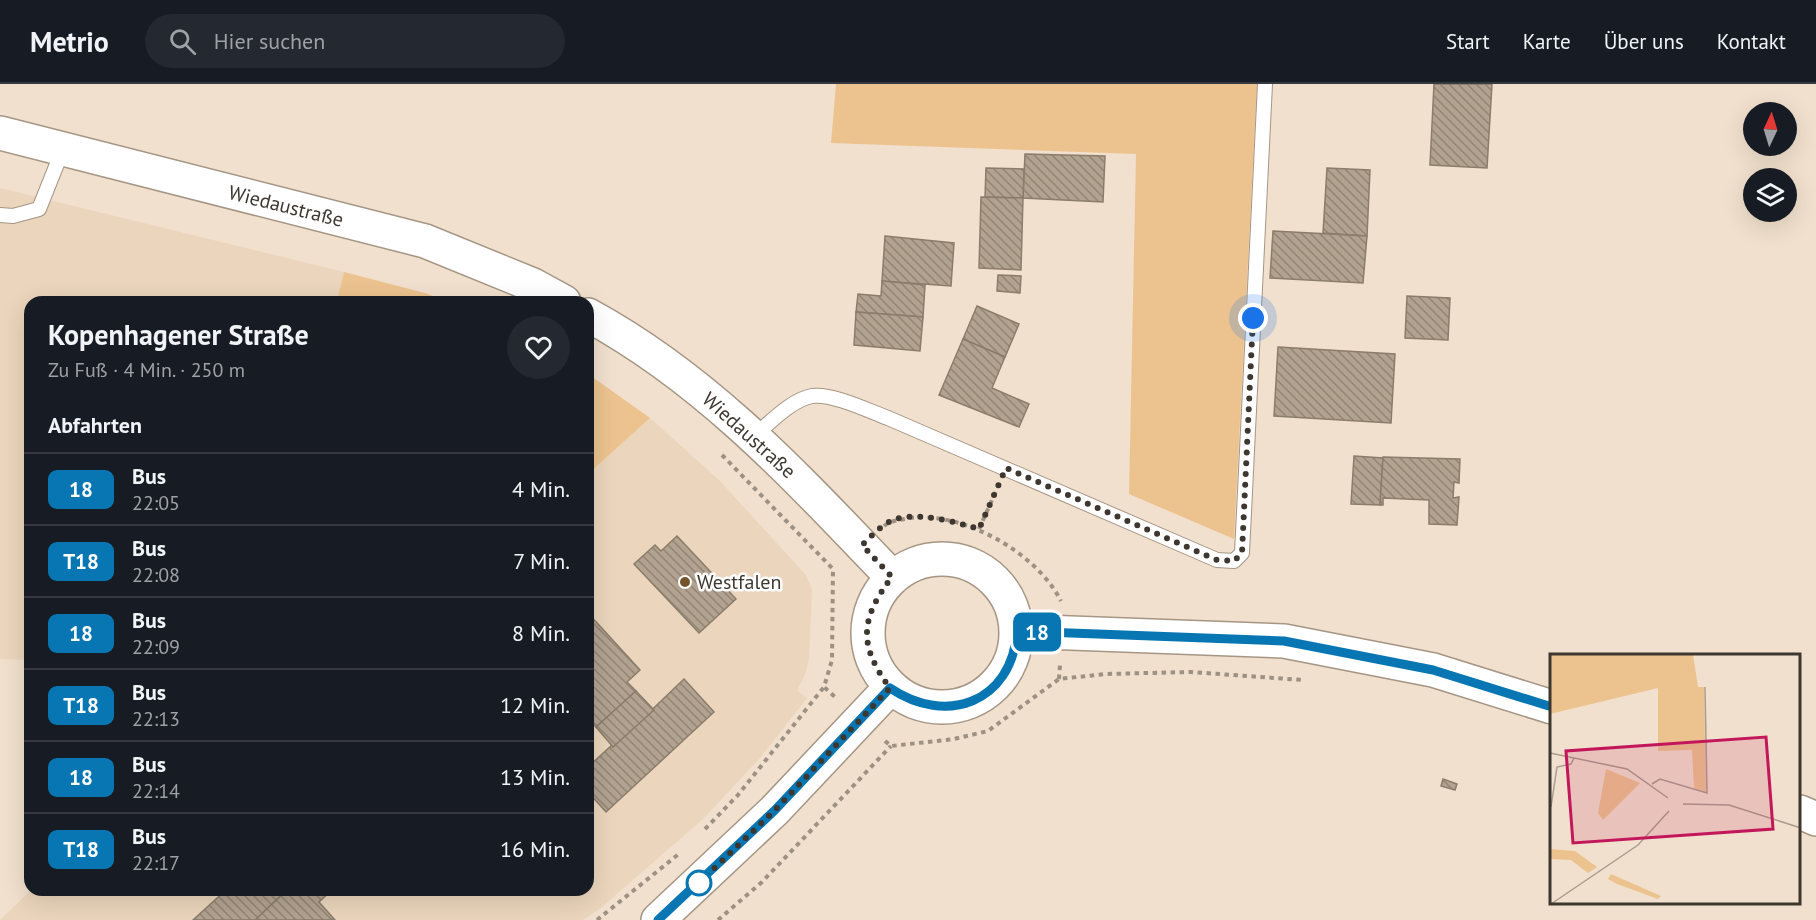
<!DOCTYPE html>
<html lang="de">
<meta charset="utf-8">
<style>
body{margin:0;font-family:"PT Sans",sans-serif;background:#242831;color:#f1f3f6;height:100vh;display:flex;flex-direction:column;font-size:22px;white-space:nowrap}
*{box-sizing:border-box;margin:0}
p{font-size:20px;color:#9ea1a6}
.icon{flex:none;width:33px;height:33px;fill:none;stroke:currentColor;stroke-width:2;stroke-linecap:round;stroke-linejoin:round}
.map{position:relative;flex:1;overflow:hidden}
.drawer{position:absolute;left:24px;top:212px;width:570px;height:600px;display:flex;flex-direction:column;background:#171b24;border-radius:18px;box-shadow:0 6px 24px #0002}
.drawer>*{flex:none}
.badge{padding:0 12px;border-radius:9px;font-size:21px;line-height:39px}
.needle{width:39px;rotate:4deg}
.buttons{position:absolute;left:1743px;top:18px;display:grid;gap:12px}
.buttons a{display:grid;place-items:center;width:54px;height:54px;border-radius:50%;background:#171b24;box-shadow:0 6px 24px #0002;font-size:30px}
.you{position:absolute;width:30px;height:30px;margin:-15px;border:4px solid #fff;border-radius:50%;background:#1a73e8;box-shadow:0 0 0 9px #1a73e833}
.map>.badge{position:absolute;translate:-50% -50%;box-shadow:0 0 0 3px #fff}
h2{padding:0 24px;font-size:22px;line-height:54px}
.round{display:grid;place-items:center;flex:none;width:63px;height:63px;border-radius:32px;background:#242831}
.summary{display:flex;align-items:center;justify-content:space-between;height:102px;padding:0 24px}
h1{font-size:28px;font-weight:600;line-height:45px}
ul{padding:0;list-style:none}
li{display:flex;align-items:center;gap:18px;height:72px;padding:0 24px;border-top:2px solid #363941}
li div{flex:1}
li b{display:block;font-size:22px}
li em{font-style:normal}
li .badge{min-width:66px;font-weight:700;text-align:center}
header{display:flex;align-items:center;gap:36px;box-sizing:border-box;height:84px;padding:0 30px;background:#171b24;border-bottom:2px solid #363941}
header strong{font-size:28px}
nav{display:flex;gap:33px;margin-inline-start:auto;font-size:21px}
.search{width:420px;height:54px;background:#242831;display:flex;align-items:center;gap:15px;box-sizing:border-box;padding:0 21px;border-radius:33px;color:#9ea1a6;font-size:22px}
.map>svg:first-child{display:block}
</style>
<header>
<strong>Metrio</strong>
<div class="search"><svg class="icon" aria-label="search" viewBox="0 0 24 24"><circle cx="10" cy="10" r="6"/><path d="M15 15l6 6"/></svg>Hier suchen</div>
<nav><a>Start</a><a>Karte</a><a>Über uns</a><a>Kontakt</a></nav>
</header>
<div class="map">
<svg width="1816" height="836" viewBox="0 0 1816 836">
<defs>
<pattern id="building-back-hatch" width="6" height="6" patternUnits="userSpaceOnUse" patternTransform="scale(1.5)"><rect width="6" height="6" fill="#b2a290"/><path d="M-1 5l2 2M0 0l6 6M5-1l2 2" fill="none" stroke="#928576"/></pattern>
</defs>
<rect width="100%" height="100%" fill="#f1e0cd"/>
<g fill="#ebd5bc">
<polygon points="0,104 344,188 337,217 30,218 30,576 0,575"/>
<polygon points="650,334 719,396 806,491 812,506 809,575 805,591 797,606 807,614 760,674 704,734 602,823 583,836 0,836 31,806 588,806 588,390"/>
</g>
<g fill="#ecc38f">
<polygon points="836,0 1257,0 1234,455 1129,410 1136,70 831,59"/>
<polygon points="344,188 425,209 446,217 337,217"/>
<polygon points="588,290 650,334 588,390"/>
</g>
<g fill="url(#building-back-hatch)" stroke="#8b7d6b" stroke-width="1.5">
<polygon points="1434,0 1492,0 1487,84 1430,81"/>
<polygon points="1025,70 1105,72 1103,118 1023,114"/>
<polygon points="986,84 1024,85 1023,114 985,113"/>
<polygon points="1327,84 1370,86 1367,152 1323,149"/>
<polygon points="981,113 1023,114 1021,186 979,184"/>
<polygon points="1273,147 1367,152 1363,199 1270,194"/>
<polygon points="885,152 954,159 951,202 882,197"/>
<polygon points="998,191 1021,192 1020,209 997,207"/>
<polygon points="882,197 925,201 923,233 856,228 858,210 881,212"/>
<polygon points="1407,212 1450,214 1448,256 1405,254"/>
<polygon points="977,222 1019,240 1005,273 963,255"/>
<polygon points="856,228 923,233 920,267 854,261"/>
<polygon points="963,255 1005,273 992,304 1029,320 1019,343 939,311"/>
<polygon points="1278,263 1395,270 1391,339 1274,332"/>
<polygon points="1354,372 1383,374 1380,421 1351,420"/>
<polygon points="1383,373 1460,375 1459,399 1454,398 1453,414 1459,413 1457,441 1429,440 1429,416 1383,414 1383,421 1380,421"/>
<polygon points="677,452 736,515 699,549 634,480 655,461 661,467"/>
<polygon points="588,529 640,586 627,598 636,607 596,643 588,635"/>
<polygon points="684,595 714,628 606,728 588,708 588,683 612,661 613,663"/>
<polygon points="636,607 654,626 613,663 596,643"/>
<polygon points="1443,695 1457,700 1455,706 1441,702"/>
<polygon points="226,806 287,806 255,836 193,836"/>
<polygon points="287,806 332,806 319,818 335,836 255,836"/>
</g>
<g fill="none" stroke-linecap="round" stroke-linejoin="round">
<g stroke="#a59684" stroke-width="16">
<g id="lane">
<polyline points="0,131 13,132 39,125 63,65"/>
<path d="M755,351C771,338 791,316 812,312C832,309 869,327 888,334L1217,476L1234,477L1242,469L1265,0"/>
</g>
</g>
<g stroke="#a59684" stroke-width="36">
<g id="secondary">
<polyline points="0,49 425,157 533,201 564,218"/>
<path d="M588,231C708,296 798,395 892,493"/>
<circle cx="942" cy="549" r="74"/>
<polyline points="1017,547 1284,557 1433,586 1552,623"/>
<polyline points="1800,728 1816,735"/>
<polyline points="658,836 775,726 890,604"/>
</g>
</g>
<g stroke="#9d9183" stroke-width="4" stroke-dasharray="4.5 4.5" stroke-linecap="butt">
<polyline points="722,371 833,485 832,576 824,603 836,614"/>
<path d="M884,442C892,436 900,436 910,434C963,427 1037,469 1061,517"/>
<polyline points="979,445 997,405"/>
<polyline points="1059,595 1060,581"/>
<polyline points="885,657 891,662 954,655 988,647 1059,595 1105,590 1191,588 1303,596"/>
<polyline points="705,745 738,711 824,603"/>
<polyline points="597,836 680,769"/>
<polyline points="718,836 762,798 891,662"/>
</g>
<use href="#lane" stroke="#fff" stroke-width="14"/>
<use href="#secondary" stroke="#fff" stroke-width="33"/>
</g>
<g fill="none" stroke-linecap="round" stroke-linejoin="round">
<g stroke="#fff" stroke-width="14">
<path id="line" d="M658,836L775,726L890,604C946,642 1012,619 1017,547L1284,557L1433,586L1552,623"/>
</g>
<use href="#line" stroke="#0776b2" stroke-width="9"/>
<path stroke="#3d372f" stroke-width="6" stroke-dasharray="0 10.8" d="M699,799L775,726L890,604C858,561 860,535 892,493L862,461C870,454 881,441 891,437C915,426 955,438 979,445L1006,384L1217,476L1234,477L1242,469L1253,234"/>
</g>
<circle fill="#74542a" stroke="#fff" stroke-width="2" cx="685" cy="498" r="6"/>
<circle fill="#fff" stroke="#0776b2" stroke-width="3" cx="699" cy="799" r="12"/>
<g text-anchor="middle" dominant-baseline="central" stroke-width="5" stroke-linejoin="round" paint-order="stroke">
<g font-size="20" fill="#3d372f" stroke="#fff">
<text transform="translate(286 122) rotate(14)">Wiedaustraße</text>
<text transform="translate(749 351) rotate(42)">Wiedaustraße</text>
</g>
<g font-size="20" fill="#3d372f" stroke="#fff" text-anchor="start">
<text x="697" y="498">Westfalen</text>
</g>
</g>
<g transform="translate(1550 570)">
<rect width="250" height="250" fill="#f1e0cd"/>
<path d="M0,0H143L148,33H154L156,138L144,134L142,96L108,97V34L0,60ZM56,115L90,129L53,166L48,159Z" fill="#ecc38f"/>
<path d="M0,195L25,197L47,213L38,219L21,206L0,205ZM61,220L111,242L108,245L67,230L58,225Z" fill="#ecc38f"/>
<path fill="none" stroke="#a99c8e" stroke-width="1.5" d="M0,99L77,115L118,144M102,130L110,125L157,139L155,33M133,150L179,151L251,174M1,153L7,113L21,110L24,104M1,250L88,191L119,157"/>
<path fill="#c2185b" fill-opacity="0.15" stroke="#c2185b" stroke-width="3" d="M216,83L223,175L23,189L16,97Z"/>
<rect width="250" height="250" fill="none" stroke="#3d372f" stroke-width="3"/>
</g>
</svg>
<div class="buttons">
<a><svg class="needle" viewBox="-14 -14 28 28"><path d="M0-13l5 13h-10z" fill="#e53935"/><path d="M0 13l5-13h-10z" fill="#9ea1a6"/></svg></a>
<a><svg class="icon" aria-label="layers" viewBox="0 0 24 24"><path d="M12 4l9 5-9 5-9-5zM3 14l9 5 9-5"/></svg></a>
</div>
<div class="you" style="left:1253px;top:234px"></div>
<b class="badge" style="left:1037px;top:548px;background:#0776b2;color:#fff">18</b>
<section class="drawer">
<div class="summary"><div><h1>Kopenhagener Straße</h1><p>Zu Fuß · 4 Min. · 250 m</p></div><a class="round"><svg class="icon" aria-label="heart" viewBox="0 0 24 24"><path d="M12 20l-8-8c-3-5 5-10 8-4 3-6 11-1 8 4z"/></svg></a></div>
<h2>Abfahrten</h2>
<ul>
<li><span class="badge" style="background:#0776b2;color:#fff">18</span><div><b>Bus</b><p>22:05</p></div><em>4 Min.</em></li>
<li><span class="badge" style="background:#0776b2;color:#fff">T18</span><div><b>Bus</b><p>22:08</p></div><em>7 Min.</em></li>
<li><span class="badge" style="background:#0776b2;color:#fff">18</span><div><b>Bus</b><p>22:09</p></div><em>8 Min.</em></li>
<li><span class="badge" style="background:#0776b2;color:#fff">T18</span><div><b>Bus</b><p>22:13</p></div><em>12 Min.</em></li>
<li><span class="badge" style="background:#0776b2;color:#fff">18</span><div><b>Bus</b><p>22:14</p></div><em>13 Min.</em></li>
<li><span class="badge" style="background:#0776b2;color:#fff">T18</span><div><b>Bus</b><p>22:17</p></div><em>16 Min.</em></li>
</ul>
</section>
</div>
